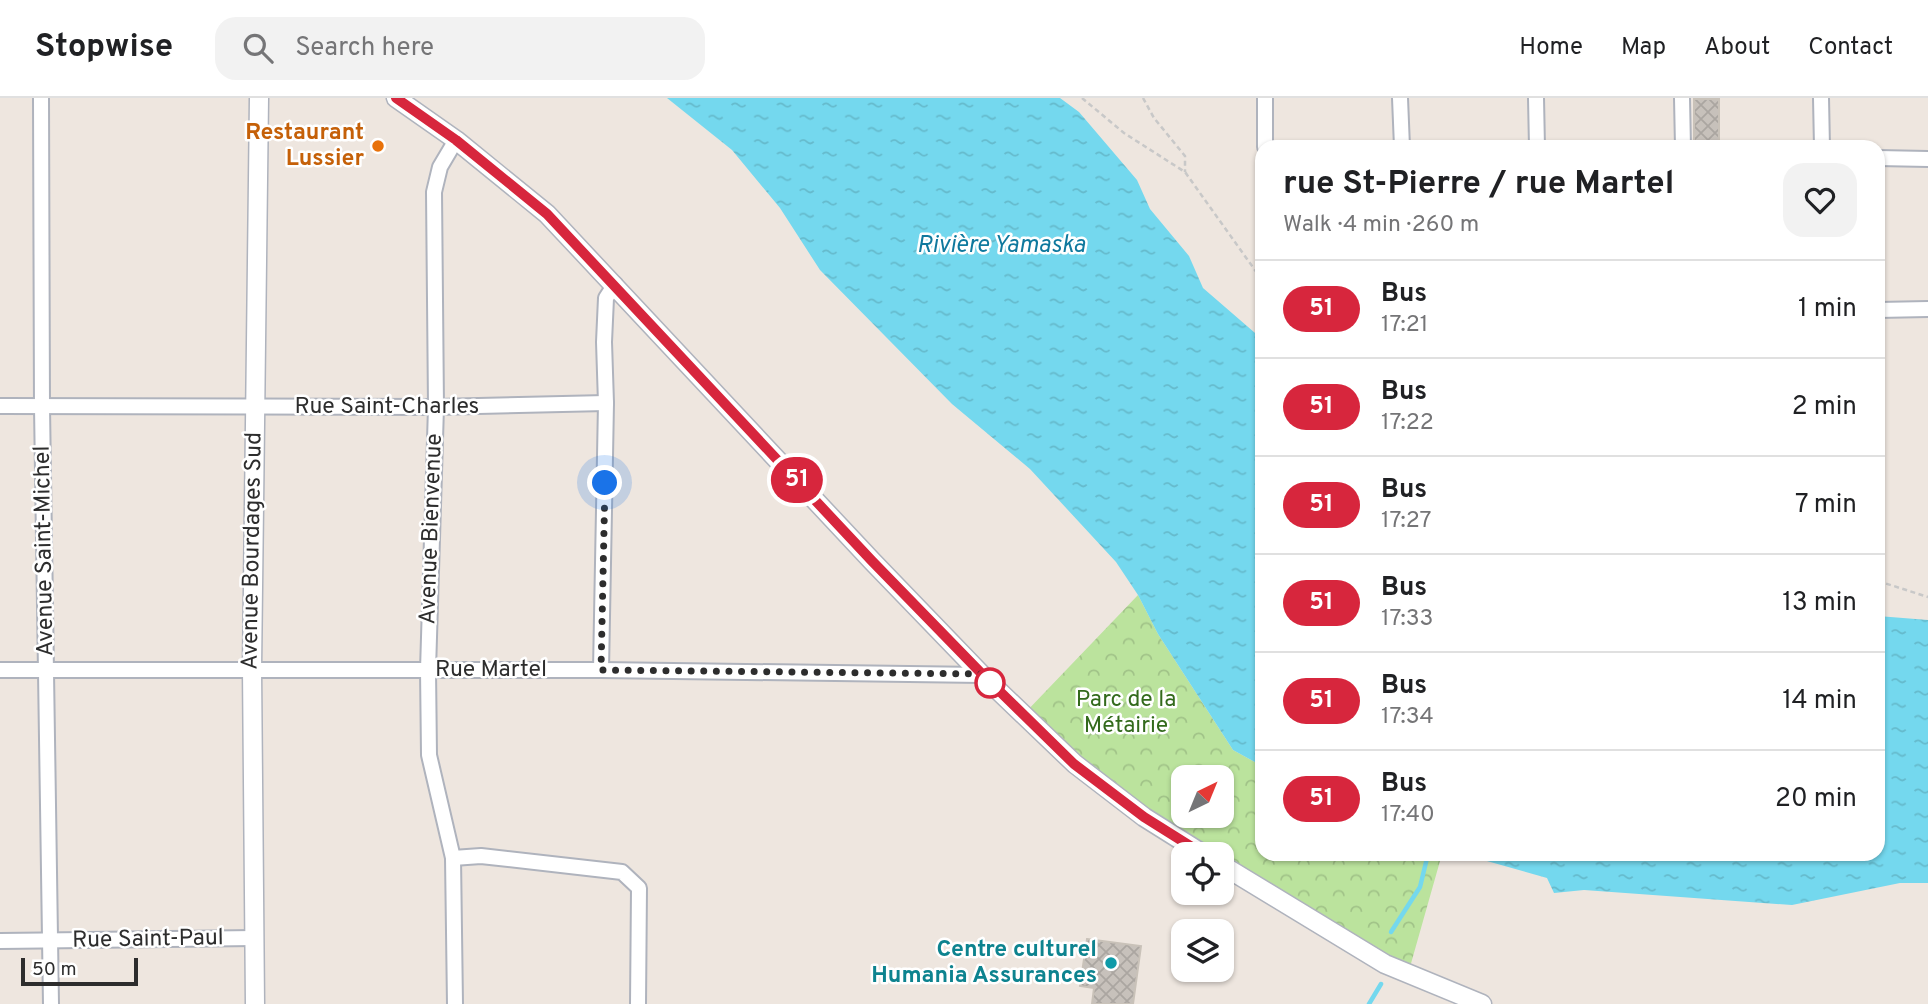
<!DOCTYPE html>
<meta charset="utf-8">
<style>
body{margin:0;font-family:Overpass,sans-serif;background:#f2f2f2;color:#202124;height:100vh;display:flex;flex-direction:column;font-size:26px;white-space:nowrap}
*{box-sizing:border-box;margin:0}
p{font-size:23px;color:#757577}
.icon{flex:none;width:38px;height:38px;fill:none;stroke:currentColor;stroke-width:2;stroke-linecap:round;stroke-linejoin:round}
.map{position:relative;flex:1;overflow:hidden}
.sheet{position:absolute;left:1255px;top:42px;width:630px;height:721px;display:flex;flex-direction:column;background:#fff;border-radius:21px;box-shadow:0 2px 5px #0004}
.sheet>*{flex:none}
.badge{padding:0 14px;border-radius:23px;font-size:24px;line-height:46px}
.needle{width:46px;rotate:43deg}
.fabs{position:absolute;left:1171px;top:667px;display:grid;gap:14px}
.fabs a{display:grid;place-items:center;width:63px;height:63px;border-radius:14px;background:#fff;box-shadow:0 2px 5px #0004;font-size:35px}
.scale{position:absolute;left:21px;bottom:18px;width:117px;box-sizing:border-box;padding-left:7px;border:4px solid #2d2d2d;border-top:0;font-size:19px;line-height:24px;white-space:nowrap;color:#2d2d2d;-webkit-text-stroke:5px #fff;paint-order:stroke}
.you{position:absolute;width:35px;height:35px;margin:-18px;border:5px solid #fff;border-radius:50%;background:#1a73e8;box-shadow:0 0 0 10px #1a73e833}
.map>.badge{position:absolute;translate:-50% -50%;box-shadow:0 0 0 4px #fff}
.round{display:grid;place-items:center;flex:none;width:74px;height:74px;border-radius:21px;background:#f2f2f2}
.overview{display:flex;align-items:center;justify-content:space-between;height:119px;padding:0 28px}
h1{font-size:33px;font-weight:700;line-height:52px}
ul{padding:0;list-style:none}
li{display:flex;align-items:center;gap:21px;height:98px;padding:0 28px;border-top:2px solid #e0e0e0}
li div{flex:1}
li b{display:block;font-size:26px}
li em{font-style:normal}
li .badge{min-width:77px;font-weight:700;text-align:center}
header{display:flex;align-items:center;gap:42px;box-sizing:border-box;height:98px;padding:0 35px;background:#fff;border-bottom:2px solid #e0e0e0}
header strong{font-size:33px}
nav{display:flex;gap:38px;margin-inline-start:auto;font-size:24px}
.search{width:490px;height:63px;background:#f2f2f2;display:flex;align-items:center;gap:18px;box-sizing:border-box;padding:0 24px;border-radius:21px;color:#757577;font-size:26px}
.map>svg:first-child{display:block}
</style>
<header>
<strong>Stopwise</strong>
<div class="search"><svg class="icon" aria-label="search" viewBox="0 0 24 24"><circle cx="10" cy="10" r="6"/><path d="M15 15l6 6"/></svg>Search here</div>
<nav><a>Home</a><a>Map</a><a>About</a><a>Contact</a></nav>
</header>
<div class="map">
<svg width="1928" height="906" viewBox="0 0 1928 906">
<defs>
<pattern id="park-crowns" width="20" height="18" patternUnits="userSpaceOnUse" patternTransform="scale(1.75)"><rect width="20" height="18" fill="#bbe39d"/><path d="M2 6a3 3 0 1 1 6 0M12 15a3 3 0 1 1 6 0" fill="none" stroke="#a1c388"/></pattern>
<pattern id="water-ripples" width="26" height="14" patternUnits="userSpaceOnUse" patternTransform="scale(1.75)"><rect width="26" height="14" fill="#74d8ee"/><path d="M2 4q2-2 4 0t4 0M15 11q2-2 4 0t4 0" fill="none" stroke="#65bacc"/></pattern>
<pattern id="building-cross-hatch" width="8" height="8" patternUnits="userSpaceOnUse" patternTransform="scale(1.75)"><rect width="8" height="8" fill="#c7c1bb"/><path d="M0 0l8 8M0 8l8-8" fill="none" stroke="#aba6a1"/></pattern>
</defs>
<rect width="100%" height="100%" fill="#eee6df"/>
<path fill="url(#park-crowns)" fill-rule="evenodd" d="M1138,497L1158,536L1233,652L1262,668V756H1442L1408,876L1222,767V756H1204L1023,617ZM1183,679H1222V718H1183Z"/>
<g fill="url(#water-ripples)">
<polygon points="667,0 1060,0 1079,14 1137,82 1150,111 1189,158 1203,190 1262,241 1262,668 1233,652 1158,536 1138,497 1116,464 1030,371 952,306 820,172 780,110 732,52"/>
<polygon points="1878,518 1928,522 1928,785 1900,785 1792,807 1584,792 1554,795 1547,780 1462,756 1878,756"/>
</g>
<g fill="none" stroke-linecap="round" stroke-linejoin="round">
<g stroke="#74d8ee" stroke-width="4.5">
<polyline points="1391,834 1420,789 1428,756"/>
<polyline points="1369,906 1381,886"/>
</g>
</g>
<g fill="url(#building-cross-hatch)" stroke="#c9c2b9" stroke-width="2">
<rect x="1694" y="1" width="25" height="44"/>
<polygon points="1087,841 1141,848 1133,906 1092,906 1094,890 1080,888"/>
</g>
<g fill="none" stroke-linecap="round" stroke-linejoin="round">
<g stroke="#afb3bd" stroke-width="18">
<g id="minor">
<polyline points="41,0 42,309 51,906"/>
<polyline points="1400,0 1402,49"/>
<polyline points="1536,0 1537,49"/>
<polyline points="1682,0 1683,49"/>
<polyline points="1821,0 1822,49"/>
<polyline points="1265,49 1265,0"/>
<polyline points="1878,60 1928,61"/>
<polyline points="1878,212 1928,211"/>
<polyline points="0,308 436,309 606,305"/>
<polyline points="0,572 601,572 982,577"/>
<polyline points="601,572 606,305 604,244 606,200 615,186"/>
<polyline points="453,760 481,758 622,774 639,790 638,906"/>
<polyline points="0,843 255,840"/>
<polyline points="455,906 453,760 429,657 428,572 436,309 434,94 440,69 456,42"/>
</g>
</g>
<g stroke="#afb3bd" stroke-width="21">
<g id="tertiary">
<polyline points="396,0 456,42 547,116 872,463 982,577 1075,666 1144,719 1203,756"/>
<polyline points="1222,767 1385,866 1482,906"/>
<polyline points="255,906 252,571 259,0"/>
</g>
</g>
<g stroke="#c8c8c8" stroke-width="2.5" stroke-dasharray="5 3.5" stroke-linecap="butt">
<polyline points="1082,0 1124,35 1185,74 1262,182"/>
<polyline points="1143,0 1154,20 1185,58 1185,74"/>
<polyline points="1878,483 1928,499"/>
</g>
<use href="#minor" stroke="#fff" stroke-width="14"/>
<use href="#tertiary" stroke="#fff" stroke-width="18"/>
</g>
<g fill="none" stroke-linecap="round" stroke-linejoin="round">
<g stroke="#fff" stroke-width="16">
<polyline id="line" points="396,0 456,42 547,116 872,463 982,576 1074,666 1144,719 1203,756"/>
</g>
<use href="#line" stroke="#d7263d" stroke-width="10"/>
<polyline stroke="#2d2d2d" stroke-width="7" stroke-dasharray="0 12.6" points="605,385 601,572 982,576 996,590 990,585"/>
</g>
<circle fill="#e8710a" stroke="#fff" stroke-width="2.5" cx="378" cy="48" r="7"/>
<circle fill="#fff" stroke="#d7263d" stroke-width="3.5" cx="990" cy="585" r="14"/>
<circle fill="#0f9aa8" stroke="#fff" stroke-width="2.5" cx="1111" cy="865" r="7"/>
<g text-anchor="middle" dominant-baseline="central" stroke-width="5" stroke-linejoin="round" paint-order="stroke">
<g font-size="23" font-weight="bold" fill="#c56008" stroke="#fff" text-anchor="end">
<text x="364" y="35">Restaurant<tspan x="364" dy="26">Lussier</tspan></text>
</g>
<g font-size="23" fill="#2d2d2d" stroke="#fff">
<text x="387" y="309">Rue Saint-Charles</text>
<text transform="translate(432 431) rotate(-88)">Avenue Bienvenue</text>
<text transform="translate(45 453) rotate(-91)">Avenue Saint-Michel</text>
<text transform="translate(253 453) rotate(-89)">Avenue Bourdages Sud</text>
<text x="491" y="572">Rue Martel</text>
<text transform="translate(148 842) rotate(-1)">Rue Saint-Paul</text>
</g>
<g font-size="23" fill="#336a1c" stroke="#fff">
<text x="1126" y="602">Parc de la<tspan x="1126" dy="26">Métairie</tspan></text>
</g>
<g font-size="23" font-weight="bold" fill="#0d838f" stroke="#fff" text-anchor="end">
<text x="1097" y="852">Centre culturel<tspan x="1097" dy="26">Humania Assurances</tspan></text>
</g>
<g font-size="24" font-style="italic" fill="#0f799e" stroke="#fff">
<text x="1001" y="148">Rivière Yamaska</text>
</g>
</g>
</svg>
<div class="fabs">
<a><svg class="needle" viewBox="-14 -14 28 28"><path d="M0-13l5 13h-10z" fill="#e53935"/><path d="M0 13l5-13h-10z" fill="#757577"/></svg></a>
<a><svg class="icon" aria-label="locate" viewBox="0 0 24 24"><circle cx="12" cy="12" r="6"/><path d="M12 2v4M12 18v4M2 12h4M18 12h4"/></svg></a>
<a><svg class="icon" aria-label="layers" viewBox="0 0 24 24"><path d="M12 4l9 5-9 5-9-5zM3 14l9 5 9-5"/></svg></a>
</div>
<div class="scale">50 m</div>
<div class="you" style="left:605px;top:385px"></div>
<b class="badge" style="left:797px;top:382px;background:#d7263d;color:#fff">51</b>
<section class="sheet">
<div class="overview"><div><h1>rue St-Pierre / rue Martel</h1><p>Walk · 4 min · 260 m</p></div><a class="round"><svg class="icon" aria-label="heart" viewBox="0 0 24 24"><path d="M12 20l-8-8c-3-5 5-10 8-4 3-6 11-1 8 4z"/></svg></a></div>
<ul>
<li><span class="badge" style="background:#d7263d;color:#fff">51</span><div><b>Bus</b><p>17:21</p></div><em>1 min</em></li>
<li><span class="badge" style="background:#d7263d;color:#fff">51</span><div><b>Bus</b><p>17:22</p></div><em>2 min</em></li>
<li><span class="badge" style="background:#d7263d;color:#fff">51</span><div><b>Bus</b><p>17:27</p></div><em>7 min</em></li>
<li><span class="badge" style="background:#d7263d;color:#fff">51</span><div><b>Bus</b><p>17:33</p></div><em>13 min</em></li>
<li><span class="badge" style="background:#d7263d;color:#fff">51</span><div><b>Bus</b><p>17:34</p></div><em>14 min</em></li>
<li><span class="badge" style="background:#d7263d;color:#fff">51</span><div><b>Bus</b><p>17:40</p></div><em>20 min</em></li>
</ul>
</section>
</div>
